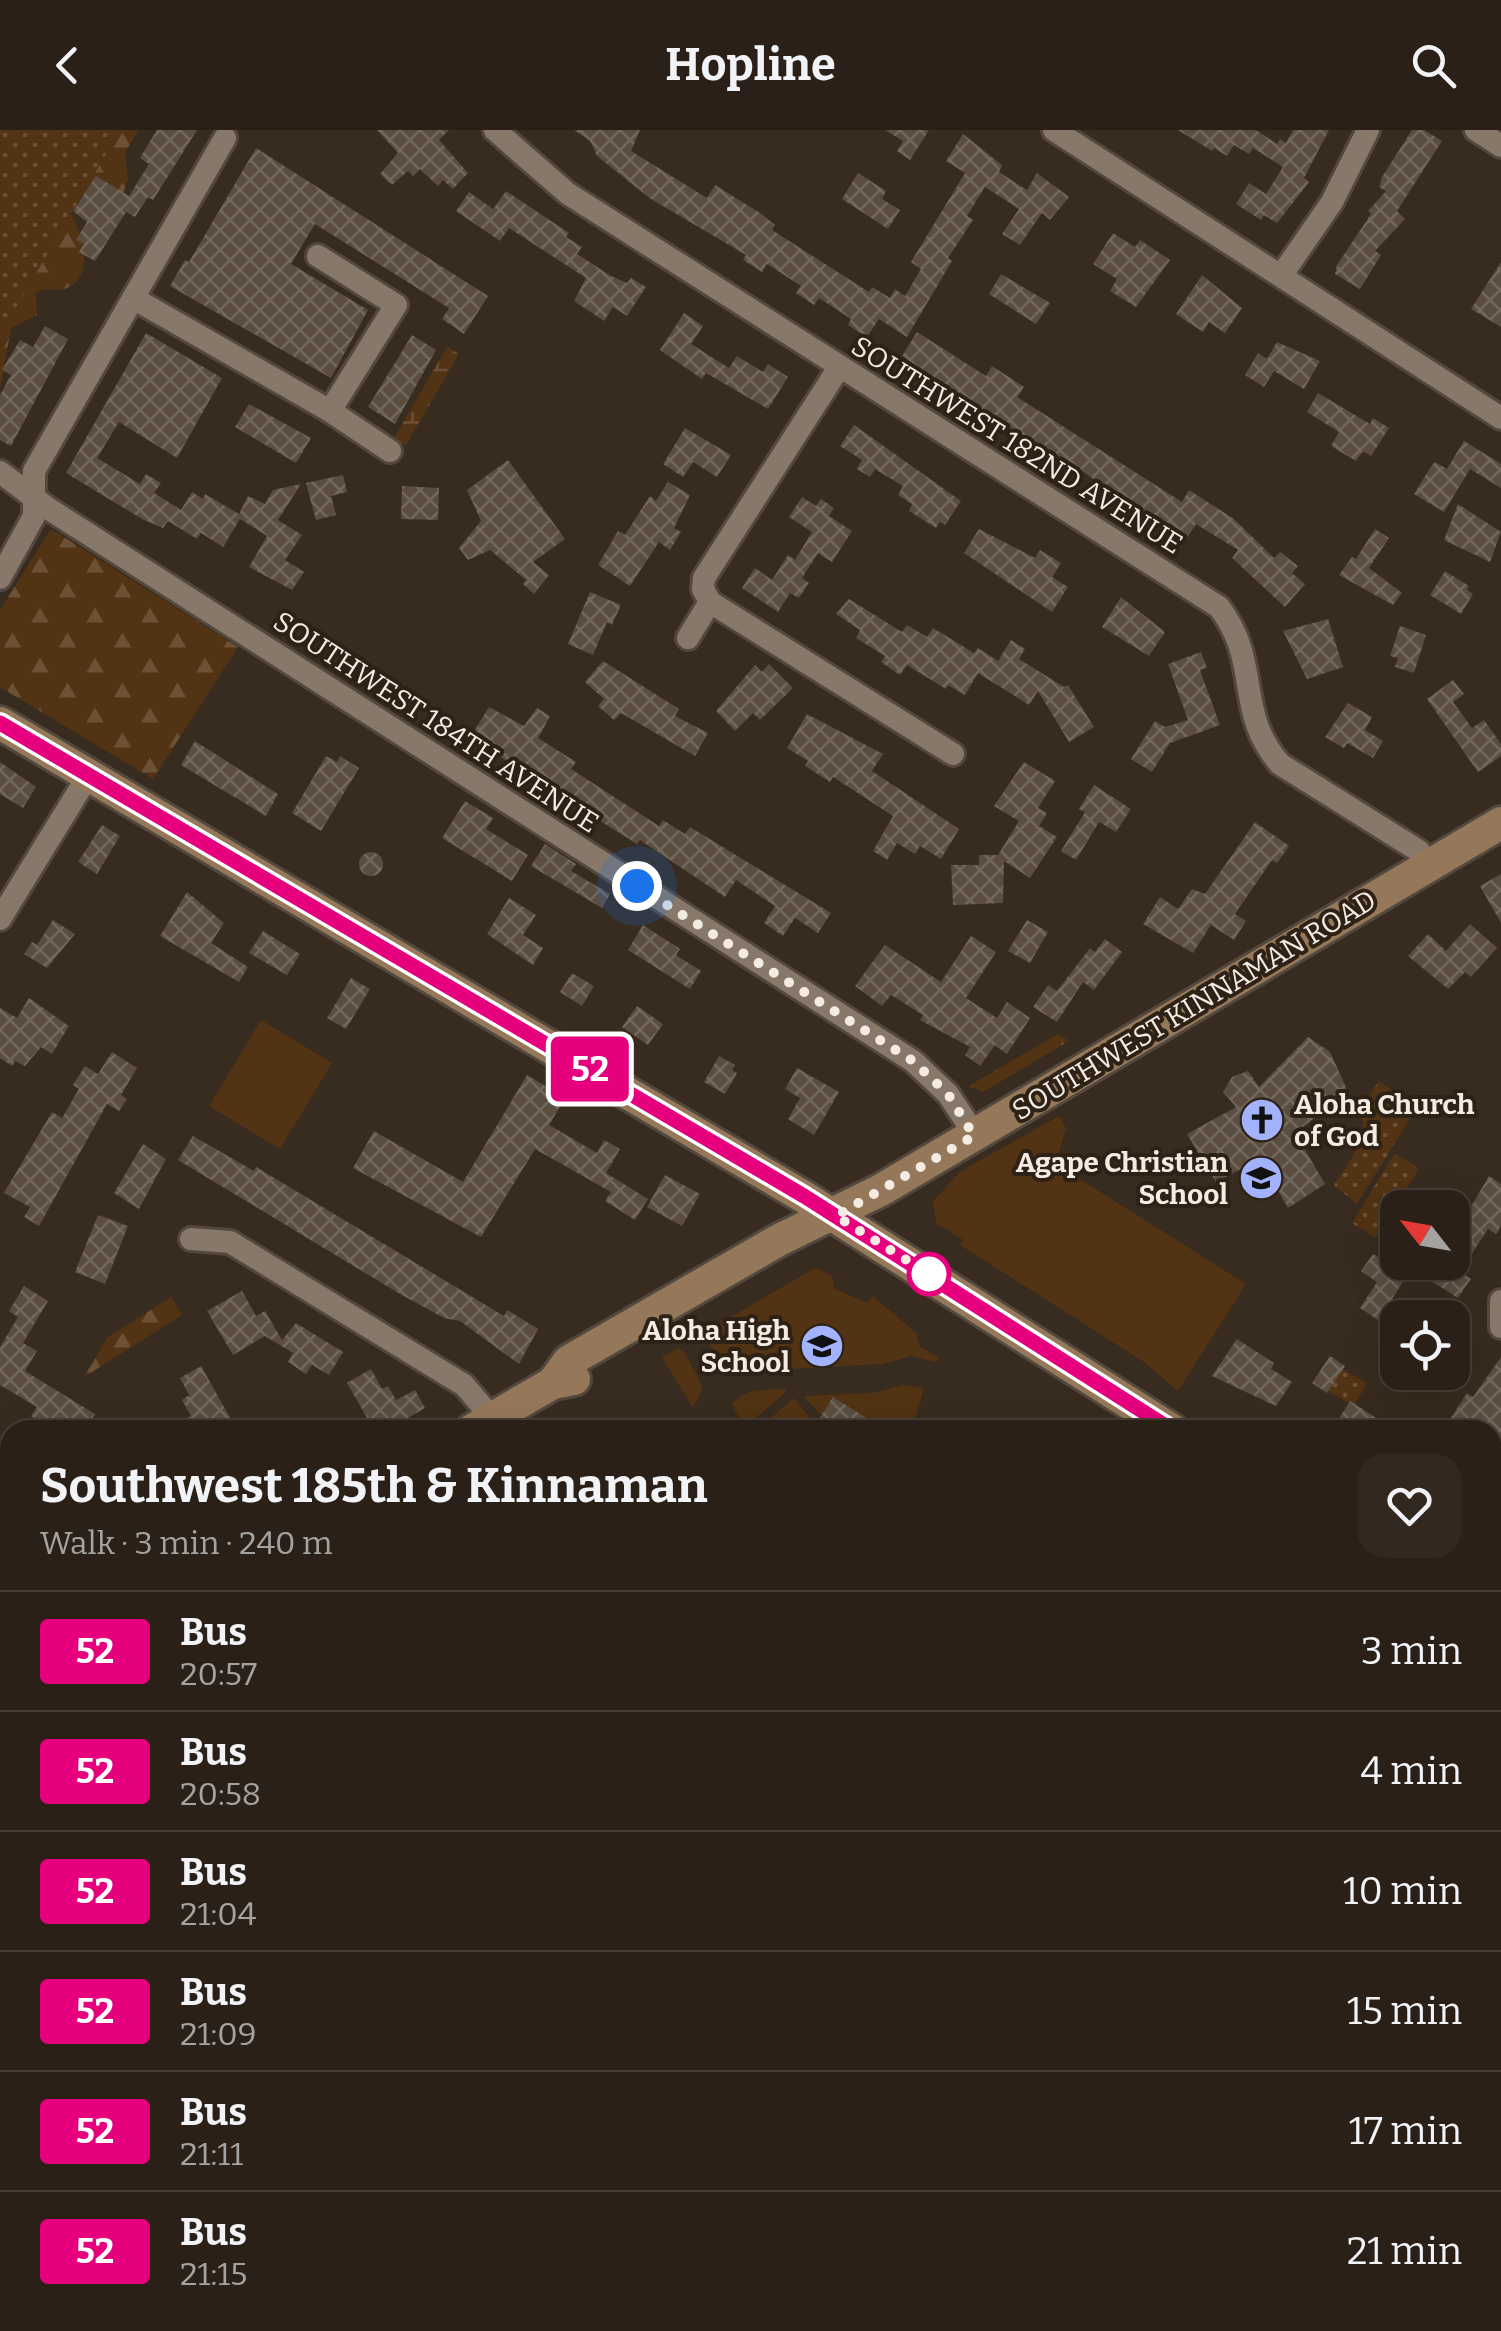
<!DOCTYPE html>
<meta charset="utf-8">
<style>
body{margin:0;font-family:Bitter,serif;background:#322820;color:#f1f3f6;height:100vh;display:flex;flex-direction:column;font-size:38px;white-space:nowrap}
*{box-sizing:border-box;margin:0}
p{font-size:32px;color:#a5a3a1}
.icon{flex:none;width:55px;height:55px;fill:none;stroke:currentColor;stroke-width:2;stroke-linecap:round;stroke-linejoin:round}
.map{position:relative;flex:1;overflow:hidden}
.side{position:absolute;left:0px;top:1290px;width:1502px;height:912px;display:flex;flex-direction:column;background:#2a2017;border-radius:30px 30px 0 0;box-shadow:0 10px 40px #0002,0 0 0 2px #463e36}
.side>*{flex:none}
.badge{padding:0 20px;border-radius:8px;font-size:35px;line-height:65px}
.needle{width:65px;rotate:301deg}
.controls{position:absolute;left:1380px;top:1060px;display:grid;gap:20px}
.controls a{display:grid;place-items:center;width:90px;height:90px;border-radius:20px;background:#2a2017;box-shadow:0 10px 40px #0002,0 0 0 2px #463e36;font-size:50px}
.you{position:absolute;width:50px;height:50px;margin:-25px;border:8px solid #fff;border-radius:50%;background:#1a73e8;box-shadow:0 0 0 15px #1a73e833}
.map>.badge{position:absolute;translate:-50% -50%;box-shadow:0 0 0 5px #fff}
.round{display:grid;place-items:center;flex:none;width:105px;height:105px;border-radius:30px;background:#322820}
.overview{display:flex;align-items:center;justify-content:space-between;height:170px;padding:0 40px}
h1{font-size:48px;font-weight:700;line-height:75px}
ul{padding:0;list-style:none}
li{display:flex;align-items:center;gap:30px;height:120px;padding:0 40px;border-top:2px solid #463e36}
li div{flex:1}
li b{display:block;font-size:38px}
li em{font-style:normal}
li .badge{min-width:110px;font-weight:700;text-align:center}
header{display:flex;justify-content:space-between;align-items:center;height:130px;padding:0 40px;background:#2a2017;font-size:45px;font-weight:700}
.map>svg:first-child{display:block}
</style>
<header><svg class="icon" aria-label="back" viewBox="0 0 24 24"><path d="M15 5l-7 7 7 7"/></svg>Hopline<svg class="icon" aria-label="search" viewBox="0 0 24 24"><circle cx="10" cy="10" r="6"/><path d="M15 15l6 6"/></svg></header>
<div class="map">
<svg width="1501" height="2201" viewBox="0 0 1501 2201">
<defs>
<pattern id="forest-firs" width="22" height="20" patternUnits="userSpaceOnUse" patternTransform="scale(2.5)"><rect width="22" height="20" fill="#523313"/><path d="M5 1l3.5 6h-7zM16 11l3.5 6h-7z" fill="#6c5135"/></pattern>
<pattern id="wetland-marsh" width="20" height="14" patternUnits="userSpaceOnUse" patternTransform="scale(2.5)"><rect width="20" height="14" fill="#523313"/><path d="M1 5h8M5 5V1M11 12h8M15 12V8" fill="none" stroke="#6c5135"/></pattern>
<pattern id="park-dots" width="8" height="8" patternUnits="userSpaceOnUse" patternTransform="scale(2.5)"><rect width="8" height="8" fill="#523313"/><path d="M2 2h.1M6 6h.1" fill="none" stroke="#6c5135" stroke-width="1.8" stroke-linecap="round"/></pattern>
<pattern id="water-rules" width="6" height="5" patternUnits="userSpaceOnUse" patternTransform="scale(2.5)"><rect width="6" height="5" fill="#936c47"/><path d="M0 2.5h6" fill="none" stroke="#725b46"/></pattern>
<pattern id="building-cross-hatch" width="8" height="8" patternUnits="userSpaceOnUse" patternTransform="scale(2.5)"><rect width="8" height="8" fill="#5b4e41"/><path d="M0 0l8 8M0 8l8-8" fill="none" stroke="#73685c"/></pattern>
</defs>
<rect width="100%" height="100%" fill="#382b1f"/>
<g fill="#523313">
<polygon points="261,890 332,933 280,1019 209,976"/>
<polygon points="1059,986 1066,998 1056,1034 1246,1154 1178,1261 1144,1232 960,1115 963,1110 936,1093 933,1071 961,1041"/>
<polygon points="815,1138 832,1145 835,1159 867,1173 873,1166 916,1203 920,1217 939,1227 935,1232 911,1226 883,1234 721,1243 705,1202"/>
<polygon points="678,1218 685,1223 703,1258 693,1278 662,1227"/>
<polygon points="904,1255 924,1258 912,1300 886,1300 833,1267 821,1285 803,1266 871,1263"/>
<path d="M787,1259L783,1265L744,1298L732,1274C746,1257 766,1260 787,1259Z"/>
<polygon points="794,1268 815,1294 812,1300 756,1300"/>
<polygon points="1493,1717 1501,1723 1501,1871 1493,1883"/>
<polygon points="1501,2022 1501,2201 1234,2201 1246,2192 1492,2192 1493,2025"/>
</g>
<g fill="url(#forest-firs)">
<path d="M0,0H138L125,23L128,49L123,64L88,71L79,67L69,80C82,101 96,146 67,158C56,162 47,156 36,163L37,185L11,198L0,260Z"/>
<polygon points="51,399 238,517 153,649 0,557 0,480"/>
<polygon points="171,1167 182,1185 84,1247 108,1207"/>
<polygon points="757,2192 867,2193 874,2201 757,2201"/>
</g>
<g fill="url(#wetland-marsh)">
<polygon points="447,217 459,224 406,315 394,308"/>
<polygon points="1058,904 1069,911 983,962 969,956"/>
</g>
<g fill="url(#park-dots)">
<polygon points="0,0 120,0 0,205"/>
<path d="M1379,951L1417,977L1357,1074L1334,1055C1348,1033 1372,1006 1359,981Z"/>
<polygon points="1395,1023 1419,1039 1375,1108 1352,1093"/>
<polygon points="1341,1238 1367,1253 1354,1276 1328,1261"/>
</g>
<polygon fill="url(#water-rules)" points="1042,2192 1157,2192 1162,2197 1161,2201 1037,2201"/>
<g fill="url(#building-cross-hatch)">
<polygon points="157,0 197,0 153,70 148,67 135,87 126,82 95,131 79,122 84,114 76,110 87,92 73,81 96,46 129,66 149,34 140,28"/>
<polygon points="377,0 449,0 439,10 468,43 453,59 443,50 438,56 420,39 413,46 408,41 392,55 380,44 398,23"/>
<polygon points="574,0 640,0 631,21 707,68 715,55 760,83 775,95 772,100 811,125 869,162 872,157 890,168 895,159 905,166 921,139 911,132 965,43 946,31 963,4 1002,35 999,42 1027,60 1037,43 1069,67 1050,90 1042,83 1020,115 1002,104 1019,79 985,57 967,86 973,90 948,128 952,131 907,207 879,189 867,207 848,195 851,189 819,168 814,175 796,163 801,156 767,134 762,142 743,130 746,125 651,69 597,26 590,11"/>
<polygon points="885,0 929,0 910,30 897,21 903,11"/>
<polygon points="1178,0 1256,0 1277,14 1280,9 1286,13 1293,0 1329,0 1304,48 1309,52 1277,93 1264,85 1261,90 1236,74 1249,53 1266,64 1283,37 1253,18 1249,24 1234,15 1227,26 1214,18 1212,21"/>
<polygon points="1412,0 1424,0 1442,11 1397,81 1405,89 1375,121 1381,125 1360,159 1335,144 1337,135 1371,84 1368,81 1386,61 1379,57 1382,47"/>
<polygon points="256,18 488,166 464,204 442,189 449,178 315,94 291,134 368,180 331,248 170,156 185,130 189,132"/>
<polygon points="858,43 886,61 882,69 900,80 888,99 842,69"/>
<polygon points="506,61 569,103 566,107 582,117 577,124 611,146 627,153 631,148 646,157 627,186 613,177 604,191 574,171 586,148 509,98 500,111 456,81 469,62 493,79"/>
<polygon points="1113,103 1135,117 1140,110 1170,130 1136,177 1110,161 1117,149 1093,134"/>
<polygon points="1501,132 1501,197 1471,179"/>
<polygon points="1001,144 1050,173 1036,194 989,164"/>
<polygon points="1202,145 1242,178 1225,203 1209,192 1203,202 1176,184"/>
<polygon points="684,183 703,196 691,214 729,238 737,226 763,242 768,234 788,247 768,279 706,243 702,249 660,220"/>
<polygon points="45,196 68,209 11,316 0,310 0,265 11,245 2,240 20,210 33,217"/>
<polygon points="917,202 986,246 992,236 1024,257 1017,267 1182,372 1189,360 1234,389 1274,428 1280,422 1298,436 1292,443 1305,454 1285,477 1232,428 1238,420 1196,394 1185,411 1079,339 987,284 902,226"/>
<polygon points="146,203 222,248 177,328 119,292 97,328 140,354 146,344 161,353 154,363 181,380 192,362 203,369 205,364 239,384 248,366 265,374 273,360 301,354 278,390 302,405 285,430 304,442 292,460 249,437 267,406 240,389 223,417 201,403 197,409 168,391 163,398 142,389 66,343"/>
<polygon points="412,205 436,220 395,294 368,277"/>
<polygon points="1277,212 1320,231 1304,259 1274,241 1264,257 1245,245 1258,223 1267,229"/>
<polygon points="1318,263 1370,294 1373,288 1389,298 1371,326 1363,321 1356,331 1331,316 1339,302 1307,282"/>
<polygon points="249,274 311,308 296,333 235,297"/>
<polygon points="854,295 961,371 945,395 940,392 936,398 909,381 912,374 898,365 903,356 875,339 870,347 857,339 862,330 840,316"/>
<polygon points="685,298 731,325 717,347 693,332 683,347 663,334"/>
<polygon points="1464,311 1501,334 1501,358 1470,339 1444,382 1414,364 1432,335 1435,332 1447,339"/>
<polygon points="508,330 565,409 533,432 549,445 534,464 523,454 526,450 490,420 468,430 459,418 481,391 467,360"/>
<polygon points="343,345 347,362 331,366 336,385 316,390 306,353"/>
<polygon points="668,352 690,365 674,398 681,402 670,420 659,412 630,456 598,435 618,401 625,405 650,366 656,371"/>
<polygon points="402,356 439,358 438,390 401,389"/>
<polygon points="802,367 816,376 821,369 834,378 829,386 852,401 832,432 818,423 802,448 809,453 799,468 790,463 778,482 742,458 755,438 772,450 788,425 795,430 812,402 789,387"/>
<polygon points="1458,374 1501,402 1490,432 1444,410"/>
<polygon points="979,399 1035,428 1040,420 1061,433 1052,447 1068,457 1052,482 964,423"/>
<polygon points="1375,399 1389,408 1369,438 1402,463 1393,475 1339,445 1352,427 1356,429"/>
<polygon points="1445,441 1469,456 1467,460 1473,464 1461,484 1430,465"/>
<polygon points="590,462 621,475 612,495 607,492 593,525 568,514"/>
<polygon points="1121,467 1165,502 1149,526 1102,497"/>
<polygon points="849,469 902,502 907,495 927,507 933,498 974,523 978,518 998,531 1011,510 1025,519 1019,529 1064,557 1068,555 1094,597 1069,612 1038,561 1029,575 978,543 965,565 948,555 946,559 907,535 900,545 881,532 885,526 856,508 860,500 836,484"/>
<polygon points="1328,489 1343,537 1307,549 1283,501"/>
<polygon points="1400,496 1426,505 1414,543 1395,537 1398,528 1390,526"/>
<polygon points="1201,522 1207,538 1200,540 1220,595 1170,613 1152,642 1131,629 1155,591 1165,597 1188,590 1168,534"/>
<polygon points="603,531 679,579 675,586 708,603 695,626 621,583 614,590 598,576 604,569 585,552"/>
<polygon points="769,534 793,558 760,590 753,583 735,601 716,581 755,535 762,542"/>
<polygon points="1453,550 1464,564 1453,572 1472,598 1484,590 1501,614 1501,626 1478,642 1427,569"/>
<polygon points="1348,573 1372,587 1365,600 1383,611 1373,628 1347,613 1344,618 1325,607"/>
<polygon points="489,577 524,596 537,578 550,586 538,608 576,632 571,639 659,696 663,690 685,704 690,697 831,783 818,803 795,788 783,806 764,793 775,776 736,750 725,767 640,710 637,714 527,645 471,606"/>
<polygon points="807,584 883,624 872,641 959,699 941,729 920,716 915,724 897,713 887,730 873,721 893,686 833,647 830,652 805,636 808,631 787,618"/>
<polygon points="195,611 278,664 266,686 181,635"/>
<polygon points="326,626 337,632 340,626 359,638 321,701 292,683"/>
<polygon points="0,632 36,657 23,678 0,664"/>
<polygon points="1024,632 1055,651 1038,678 1047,683 1039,696 1057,707 1030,748 1004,731 1003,773 953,775 951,735 979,735 979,725 998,725 1019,691 994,676"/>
<polygon points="1094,655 1131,679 1116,702 1099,692 1076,730 1061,721 1085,682 1079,679"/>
<polygon points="465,671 493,688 486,699 528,725 512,751 442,708"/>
<polygon points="1255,692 1289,716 1277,733 1272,730 1235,784 1246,791 1234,810 1211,795 1193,823 1143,794 1160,767 1178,779 1192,759 1205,764"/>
<polygon points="102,695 120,706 97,744 78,732"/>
<polygon points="545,714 576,734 571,741 610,764 602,778 531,736"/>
<circle cx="371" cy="734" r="12"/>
<polygon points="1501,744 1501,793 1480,756"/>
<polygon points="187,762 224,793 211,813 248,837 239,852 160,806"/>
<polygon points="509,768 536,785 523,805 543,818 533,835 487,804"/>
<polygon points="53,790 75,804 47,838 24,824 32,812 37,815"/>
<polygon points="1027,790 1048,802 1030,833 1008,821"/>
<polygon points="1470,794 1497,818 1471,847 1465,842 1448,859 1408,826 1428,804 1446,821"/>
<polygon points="643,795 680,819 676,825 701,841 690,859 628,820"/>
<polygon points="263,801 300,824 287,845 249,823"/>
<polygon points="971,806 996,822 966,868 997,888 1007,872 1030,888 1007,924 995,915 980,936 965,925 970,917 920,890 923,885 891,865 882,876 855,856 885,815 941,852"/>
<polygon points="1105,809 1122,822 1094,860 1083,852 1057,892 1033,877 1048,855 1057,861 1090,818 1095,822"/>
<polygon points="572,843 594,856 582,876 560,862"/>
<polygon points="351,848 370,859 346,899 327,888"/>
<polygon points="29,868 69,896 52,924 41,917 25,936 15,931 12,936 0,928 0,878 17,888"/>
<polygon points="637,876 663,894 648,915 622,897"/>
<polygon points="1308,907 1330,922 1348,962 1295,1003 1325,1054 1288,1078 1260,1029 1216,1052 1187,1004 1236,977 1223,962 1232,947 1248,941 1259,957"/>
<polygon points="112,922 137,938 121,965 127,969 119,981 107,974 39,1096 24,1087 30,1077 4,1063 52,982 62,988 79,959 73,955 85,936 98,944"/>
<polygon points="719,926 735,935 732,940 737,943 725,964 704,952"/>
<polygon points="797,938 839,962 814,1005 788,989 800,968 785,959"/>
<polygon points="527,945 565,968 549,995 597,1023 604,1010 620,1019 606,1043 648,1069 635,1090 605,1071 611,1062 535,1019 481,1107 353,1038 374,1001 463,1052"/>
<polygon points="193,1006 254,1041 256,1037 504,1186 507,1180 538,1199 519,1234 460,1191 444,1188 400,1164 178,1030"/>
<polygon points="143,1014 166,1029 139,1079 114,1063"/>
<polygon points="665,1045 700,1064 682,1096 647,1077"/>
<polygon points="1489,1046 1501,1054 1501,1096 1496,1104 1488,1099 1460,1142 1471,1149 1458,1168 1401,1132 1452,1132 1452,1109"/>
<polygon points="98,1085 128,1096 105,1154 75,1142"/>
<polygon points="1373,1124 1407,1145 1392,1169 1402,1175 1387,1196 1360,1178 1377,1152 1361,1141"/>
<polygon points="24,1156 48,1171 23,1213 37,1221 25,1241 95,1284 86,1300 54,1300 31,1286 37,1277 0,1255 0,1217 18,1187 9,1181"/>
<polygon points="242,1161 256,1186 265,1181 282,1210 296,1193 343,1222 329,1245 312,1235 306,1244 288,1232 293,1223 265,1206 233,1225 207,1181"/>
<polygon points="1237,1209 1274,1233 1271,1239 1292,1252 1276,1276 1212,1246"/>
<polygon points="1330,1226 1345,1236 1327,1263 1312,1253"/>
<polygon points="1501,1227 1501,1314 1492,1308 1492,1300 1443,1300 1467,1263 1473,1267"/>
<polygon points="201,1236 237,1300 165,1300 191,1286 182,1270 189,1265 180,1248"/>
<polygon points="371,1239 382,1259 388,1256 396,1270 415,1260 425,1278 387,1300 374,1300 347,1253"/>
<polygon points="833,1267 886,1300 812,1300"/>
<polygon points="1350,1271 1395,1300 1332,1300"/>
</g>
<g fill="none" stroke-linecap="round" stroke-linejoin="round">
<g stroke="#52483d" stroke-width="28">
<g id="street">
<path d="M495,0L567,63L1219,477C1262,533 1234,581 1280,634L1419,721L1428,735"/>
<polyline points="1054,0 1501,288"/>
<polyline points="1476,0 1501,16"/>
<polyline points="318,126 396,175 330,281"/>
<polyline points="1281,146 1332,72 1368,0"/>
<polyline points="133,168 330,281 390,321"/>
<polyline points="0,342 49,379 913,931 948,964 975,1005"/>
<polyline points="0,448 34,386 34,341 225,8"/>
<polyline points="710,472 953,624"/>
<polyline points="688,508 710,472 703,459 704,448 838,239"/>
<polyline points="0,789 88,646"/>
<polyline points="191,1109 230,1112 464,1255 492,1288"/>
<polyline points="1501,1171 1501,1197"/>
<polyline points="0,1524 10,1533"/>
<polyline points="0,1838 10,1839"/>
<polyline points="576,2192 579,2201"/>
<polyline points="451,2201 454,2192"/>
</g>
</g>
<g stroke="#52483d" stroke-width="38">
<g id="secondary">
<polyline points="0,593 804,1067 1172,1300"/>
<polyline points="553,1253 569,1231 779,1110 881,1060 1501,693"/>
<polyline points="472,1300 553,1253 574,1249"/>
<polyline points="1492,1509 1501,1514"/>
<polyline points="0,1577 10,1570"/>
</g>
</g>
<use href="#street" stroke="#87786a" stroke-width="22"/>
<use href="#secondary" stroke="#957859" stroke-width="32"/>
</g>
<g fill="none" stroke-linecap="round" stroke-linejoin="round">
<g stroke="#fff" stroke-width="22">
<polyline id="line" points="0,593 804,1066 1172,1300"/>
</g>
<use href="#line" stroke="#e6007e" stroke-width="15"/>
<polyline stroke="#f4ebe3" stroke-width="10" stroke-dasharray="0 18" points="637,756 913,931 948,964 974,1006 836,1086 929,1144"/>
</g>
<defs>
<g id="church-disc" transform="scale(2.25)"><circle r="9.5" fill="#a3b2fd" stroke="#2e2216"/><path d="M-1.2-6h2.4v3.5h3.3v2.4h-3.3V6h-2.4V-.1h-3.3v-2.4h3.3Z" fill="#111"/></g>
<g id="school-disc" transform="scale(2.25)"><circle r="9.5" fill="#a3b2fd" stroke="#2e2216"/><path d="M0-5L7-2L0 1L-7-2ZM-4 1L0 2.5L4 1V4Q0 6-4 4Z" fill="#111"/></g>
</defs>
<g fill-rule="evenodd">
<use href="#church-disc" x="1262" y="990"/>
<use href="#school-disc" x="1261" y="1048"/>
<use href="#school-disc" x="822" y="1216"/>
</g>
<circle fill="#fff" stroke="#e6007e" stroke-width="5" cx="929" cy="1144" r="20"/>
<g text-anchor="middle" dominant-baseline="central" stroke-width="8" stroke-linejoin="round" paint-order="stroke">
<g font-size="28" fill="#f4ebe3" stroke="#2e2216">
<text transform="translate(1017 315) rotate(32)">SOUTHWEST 182ND AVENUE</text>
<text transform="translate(436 592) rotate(33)">SOUTHWEST 184TH AVENUE</text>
<text transform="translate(1194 875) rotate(-31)">SOUTHWEST KINNAMAN ROAD</text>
</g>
<g font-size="28" font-weight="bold" fill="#f4ebe3" stroke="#2e2216" text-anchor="end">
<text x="1294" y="974" text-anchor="start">Aloha Church<tspan x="1294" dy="32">of God</tspan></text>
<text x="1228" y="1032">Agape Christian<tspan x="1228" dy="32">School</tspan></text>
<text x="790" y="1200">Aloha High<tspan x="790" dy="32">School</tspan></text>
</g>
</g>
</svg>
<div class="controls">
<a><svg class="needle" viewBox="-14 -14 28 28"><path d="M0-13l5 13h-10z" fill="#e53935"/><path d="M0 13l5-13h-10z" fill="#a5a3a1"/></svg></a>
<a><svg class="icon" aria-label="locate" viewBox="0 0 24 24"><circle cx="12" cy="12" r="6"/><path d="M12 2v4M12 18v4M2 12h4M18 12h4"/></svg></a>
</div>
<div class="you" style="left:637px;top:756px"></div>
<b class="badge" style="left:590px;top:939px;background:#e6007e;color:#fff">52</b>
<section class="side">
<div class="overview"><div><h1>Southwest 185th &amp; Kinnaman</h1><p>Walk · 3 min · 240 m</p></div><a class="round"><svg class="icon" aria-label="heart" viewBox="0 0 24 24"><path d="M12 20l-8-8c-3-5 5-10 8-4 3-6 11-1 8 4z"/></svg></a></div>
<ul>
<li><span class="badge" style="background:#e6007e;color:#fff">52</span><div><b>Bus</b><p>20:57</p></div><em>3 min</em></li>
<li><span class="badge" style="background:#e6007e;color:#fff">52</span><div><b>Bus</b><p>20:58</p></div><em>4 min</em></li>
<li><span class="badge" style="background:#e6007e;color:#fff">52</span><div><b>Bus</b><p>21:04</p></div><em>10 min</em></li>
<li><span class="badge" style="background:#e6007e;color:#fff">52</span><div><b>Bus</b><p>21:09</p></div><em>15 min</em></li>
<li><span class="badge" style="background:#e6007e;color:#fff">52</span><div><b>Bus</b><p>21:11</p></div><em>17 min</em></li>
<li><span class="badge" style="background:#e6007e;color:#fff">52</span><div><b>Bus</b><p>21:15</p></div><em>21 min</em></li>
</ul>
</section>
</div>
